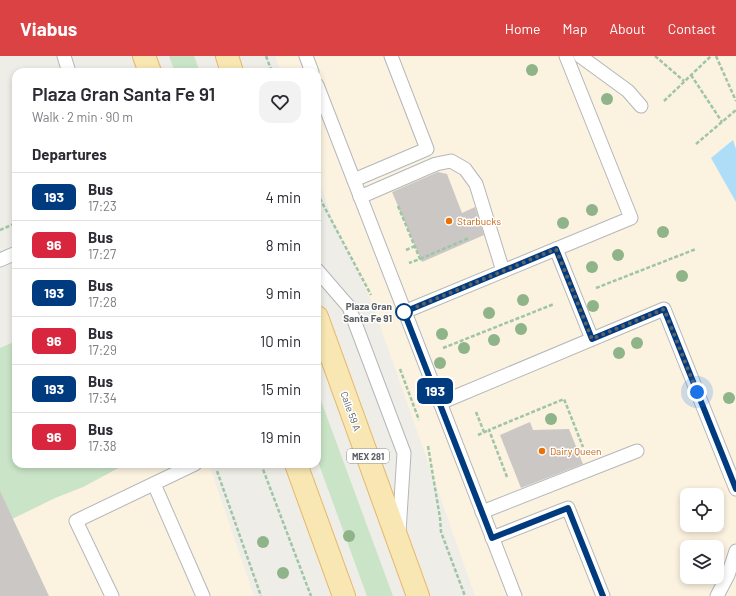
<!DOCTYPE html>
<meta charset="utf-8">
<style>
body{margin:0;font-family:Barlow,sans-serif;background:#f2f2f3;color:#2b2b33;height:100vh;display:flex;flex-direction:column;font-size:15px;white-space:nowrap}
*{box-sizing:border-box;margin:0}
p{font-size:13px;color:#7c7c81}
.icon{flex:none;width:22px;height:22px;fill:none;stroke:currentColor;stroke-width:2;stroke-linecap:round;stroke-linejoin:round}
.map{position:relative;flex:1;overflow:hidden}
.panel{position:absolute;left:12px;top:12px;width:309px;height:400px;display:flex;flex-direction:column;background:#fff;border-radius:12px;box-shadow:0 2px 6px #0003}
.panel>*{flex:none}
.badge{padding:0 8px;border-radius:6px;font-size:14px;line-height:26px}
.controls{position:absolute;left:680px;top:432px;display:grid;gap:8px}
.controls a{display:grid;place-items:center;width:44px;height:44px;border-radius:8px;background:#fff;box-shadow:0 2px 6px #0003;font-size:20px}
.you{position:absolute;width:20px;height:20px;margin:-10px;border:3px solid #fff;border-radius:50%;background:#1a73e8;box-shadow:0 0 0 6px #1a73e833}
.map>.badge{position:absolute;translate:-50% -50%;box-shadow:0 0 0 2px #fff}
h2{padding:0 20px;font-size:15px;line-height:36px}
.round{display:grid;place-items:center;flex:none;width:42px;height:42px;border-radius:12px;background:#f2f2f3}
.overview{display:flex;align-items:center;justify-content:space-between;height:68px;padding:0 20px}
h1{font-size:19px;font-weight:600;line-height:30px}
ul{padding:0;list-style:none}
li{display:flex;align-items:center;gap:12px;height:48px;padding:0 20px;border-top:1px solid #e1e1e2}
li div{flex:1}
li b{display:block;font-size:15px}
li em{font-style:normal}
li .badge{min-width:44px;font-weight:700;text-align:center}
header{display:flex;align-items:center;gap:24px;box-sizing:border-box;height:56px;padding:0 20px;background:#da4243;color:#fff}
header strong{font-size:19px}
nav{display:flex;gap:22px;margin-inline-start:auto;font-size:14px}
.map>svg:first-child{display:block}
</style>
<header>
<strong>Viabus</strong>
<nav><a>Home</a><a>Map</a><a>About</a><a>Contact</a></nav>
</header>
<div class="map">
<svg width="736" height="540" viewBox="0 0 736 540">
<rect width="100%" height="100%" fill="#efede7"/>
<g fill="#fbf2e0" fill-rule="evenodd">
<path d="M275,0H736V540H475L372,247L333,165L317,119V16H281ZM687,439H717V469H687ZM687,491H717V521H687Z"/>
<polygon points="122,408 209,408 254,540 0,540 13,462 55,442 83,431 122,410"/>
</g>
<g fill="#c9e4c6">
<polygon points="169,0 194,0 200,16 175,16"/>
<polygon points="16,285 16,408 122,408 122,410 83,431 55,442 0,469 0,292"/>
<polygon points="317,334 393,540 367,540 317,403"/>
</g>
<polygon fill="#aedef7" points="733,84 736,93 736,146 711,102"/>
<g fill="#cbc7c4">
<polygon points="438,116 447,118 462,157 475,151 484,179 422,206 392,136"/>
<polygon points="530,366 533,374 569,373 583,408 521,432 500,379"/>
<polygon points="0,435 49,540 0,540"/>
</g>
<g fill="none" stroke-linecap="round" stroke-linejoin="round">
<g stroke="#b4b7ba" stroke-width="15">
<g id="lane">
<polyline points="64,0 69,16"/>
<polyline points="306,0 312,16"/>
<polyline points="580,0 628,35 641,50"/>
<polyline points="317,29 515,540"/>
<polyline points="354,124 427,93 391,0"/>
<polyline points="360,141 436,108 451,105 465,113 476,128 503,215"/>
<polyline points="556,193 592,283"/>
<polyline points="0,204 16,197"/>
<polyline points="317,214 349,251 404,397 399,476"/>
<polyline points="404,256 631,162 566,0"/>
<polyline points="440,347 664,253 736,433"/>
<polyline points="154,428 203,540"/>
<polyline points="482,456 637,395"/>
<polyline points="492,482 568,452 603,540"/>
<polyline points="112,540 76,465 195,408"/>
<polyline points="717,540 728,519 736,495"/>
</g>
</g>
<g stroke="#e5b86a" stroke-width="24">
<g id="primary">
<polyline points="144,0 150,16"/>
<polyline points="227,0 232,16"/>
<polyline points="317,261 418,540"/>
<polyline points="296,408 344,540"/>
</g>
</g>
<g stroke="#9fc5a7" stroke-width="2.5" stroke-dasharray="4 2" stroke-linecap="butt">
<polyline points="266,0 272,16"/>
<polyline points="655,0 684,25"/>
<polyline points="716,0 736,45"/>
<polyline points="691,19 722,66"/>
<polyline points="664,45 711,0"/>
<polyline points="696,88 736,54"/>
<polyline points="317,137 371,239"/>
<polyline points="398,150 420,203 409,207"/>
<polyline points="0,174 16,167"/>
<polyline points="406,194 415,190"/>
<polyline points="420,203 469,182"/>
<polyline points="596,232 696,193"/>
<polyline points="443,292 554,248"/>
<polyline points="400,313 419,364"/>
<polyline points="476,356 484,376"/>
<polyline points="478,379 489,374"/>
<polyline points="428,390 440,462 441,476 465,540"/>
<polyline points="261,408 311,540"/>
<polyline points="217,415 261,540"/>
<polyline points="507,421 489,374 564,343 583,391"/>
</g>
<use href="#lane" stroke="#fff" stroke-width="13"/>
<use href="#primary" stroke="#f8e7b3" stroke-width="22"/>
</g>
<g fill="#8fb48a">
<circle cx="532" cy="14" r="6"/>
<circle cx="607" cy="43" r="6"/>
<circle cx="592" cy="154" r="6"/>
<circle cx="563" cy="167" r="6"/>
<circle cx="663" cy="176" r="6"/>
<circle cx="618" cy="199" r="6"/>
<circle cx="592" cy="211" r="6"/>
<circle cx="682" cy="220" r="6"/>
<circle cx="523" cy="244" r="6"/>
<circle cx="593" cy="250" r="6"/>
<circle cx="489" cy="257" r="6"/>
<circle cx="521" cy="273" r="6"/>
<circle cx="442" cy="278" r="6"/>
<circle cx="494" cy="284" r="6"/>
<circle cx="637" cy="287" r="6"/>
<circle cx="464" cy="292" r="6"/>
<circle cx="619" cy="297" r="6"/>
<circle cx="440" cy="307" r="6"/>
<circle cx="729" cy="342" r="6"/>
<circle cx="551" cy="363" r="6"/>
<circle cx="349" cy="480" r="6"/>
<circle cx="263" cy="486" r="6"/>
<circle cx="283" cy="517" r="6"/>
</g>
<g fill="none" stroke-linecap="round" stroke-linejoin="round">
<g stroke="#fff" stroke-width="9">
<polyline id="line" points="603,540 568,452 492,482 404,256 556,193 592,283 664,253 736,433"/>
</g>
<use href="#line" stroke="#003b80" stroke-width="6"/>
<polyline stroke="#5e6266" stroke-width="4" stroke-dasharray="0 7.2" points="404,256 556,193 592,283 664,253 697,336"/>
</g>
<g fill="#e8710a" stroke="#fff" stroke-width="1.5">
<circle cx="449" cy="165" r="4"/>
<circle cx="542" cy="395" r="4"/>
</g>
<circle fill="#fff" stroke="#003b80" stroke-width="2" cx="404" cy="256" r="8"/>
<g text-anchor="middle" dominant-baseline="central" stroke-width="3" stroke-linejoin="round" paint-order="stroke">
<rect fill="#fff" stroke="#8e9194" stroke-width="1" x="347" y="393" width="42" height="14" rx="3"/>
<g font-size="9" font-weight="bold" fill="#5e6266">
<text x="368" y="400">MEX 281</text>
</g>
<g font-size="10" fill="#c56008" stroke="#fff" text-anchor="start">
<text x="457" y="165">Starbucks</text>
<text x="550" y="395">Dairy Queen</text>
</g>
<g font-size="10" font-weight="bold" fill="#5e6266" stroke="#fff" text-anchor="end">
<text x="392" y="250">Plaza Gran<tspan x="392" dy="12">Santa Fe 91</tspan></text>
</g>
<g font-size="10" fill="#5e6266" stroke="#fff">
<text transform="translate(351 355) rotate(70)">Calle 59 A</text>
</g>
</g>
</svg>
<div class="controls">
<a><svg class="icon" aria-label="locate" viewBox="0 0 24 24"><circle cx="12" cy="12" r="6"/><path d="M12 2v4M12 18v4M2 12h4M18 12h4"/></svg></a>
<a><svg class="icon" aria-label="layers" viewBox="0 0 24 24"><path d="M12 4l9 5-9 5-9-5zM3 14l9 5 9-5"/></svg></a>
</div>
<div class="you" style="left:697px;top:336px"></div>
<b class="badge" style="left:435px;top:335px;background:#003b80;color:#fff">193</b>
<section class="panel">
<div class="overview"><div><h1>Plaza Gran Santa Fe 91</h1><p>Walk · 2 min · 90 m</p></div><a class="round"><svg class="icon" aria-label="heart" viewBox="0 0 24 24"><path d="M12 20l-8-8c-3-5 5-10 8-4 3-6 11-1 8 4z"/></svg></a></div>
<h2>Departures</h2>
<ul>
<li><span class="badge" style="background:#003b80;color:#fff">193</span><div><b>Bus</b><p>17:23</p></div><em>4 min</em></li>
<li><span class="badge" style="background:#d7263d;color:#fff">96</span><div><b>Bus</b><p>17:27</p></div><em>8 min</em></li>
<li><span class="badge" style="background:#003b80;color:#fff">193</span><div><b>Bus</b><p>17:28</p></div><em>9 min</em></li>
<li><span class="badge" style="background:#d7263d;color:#fff">96</span><div><b>Bus</b><p>17:29</p></div><em>10 min</em></li>
<li><span class="badge" style="background:#003b80;color:#fff">193</span><div><b>Bus</b><p>17:34</p></div><em>15 min</em></li>
<li><span class="badge" style="background:#d7263d;color:#fff">96</span><div><b>Bus</b><p>17:38</p></div><em>19 min</em></li>
</ul>
</section>
</div>
